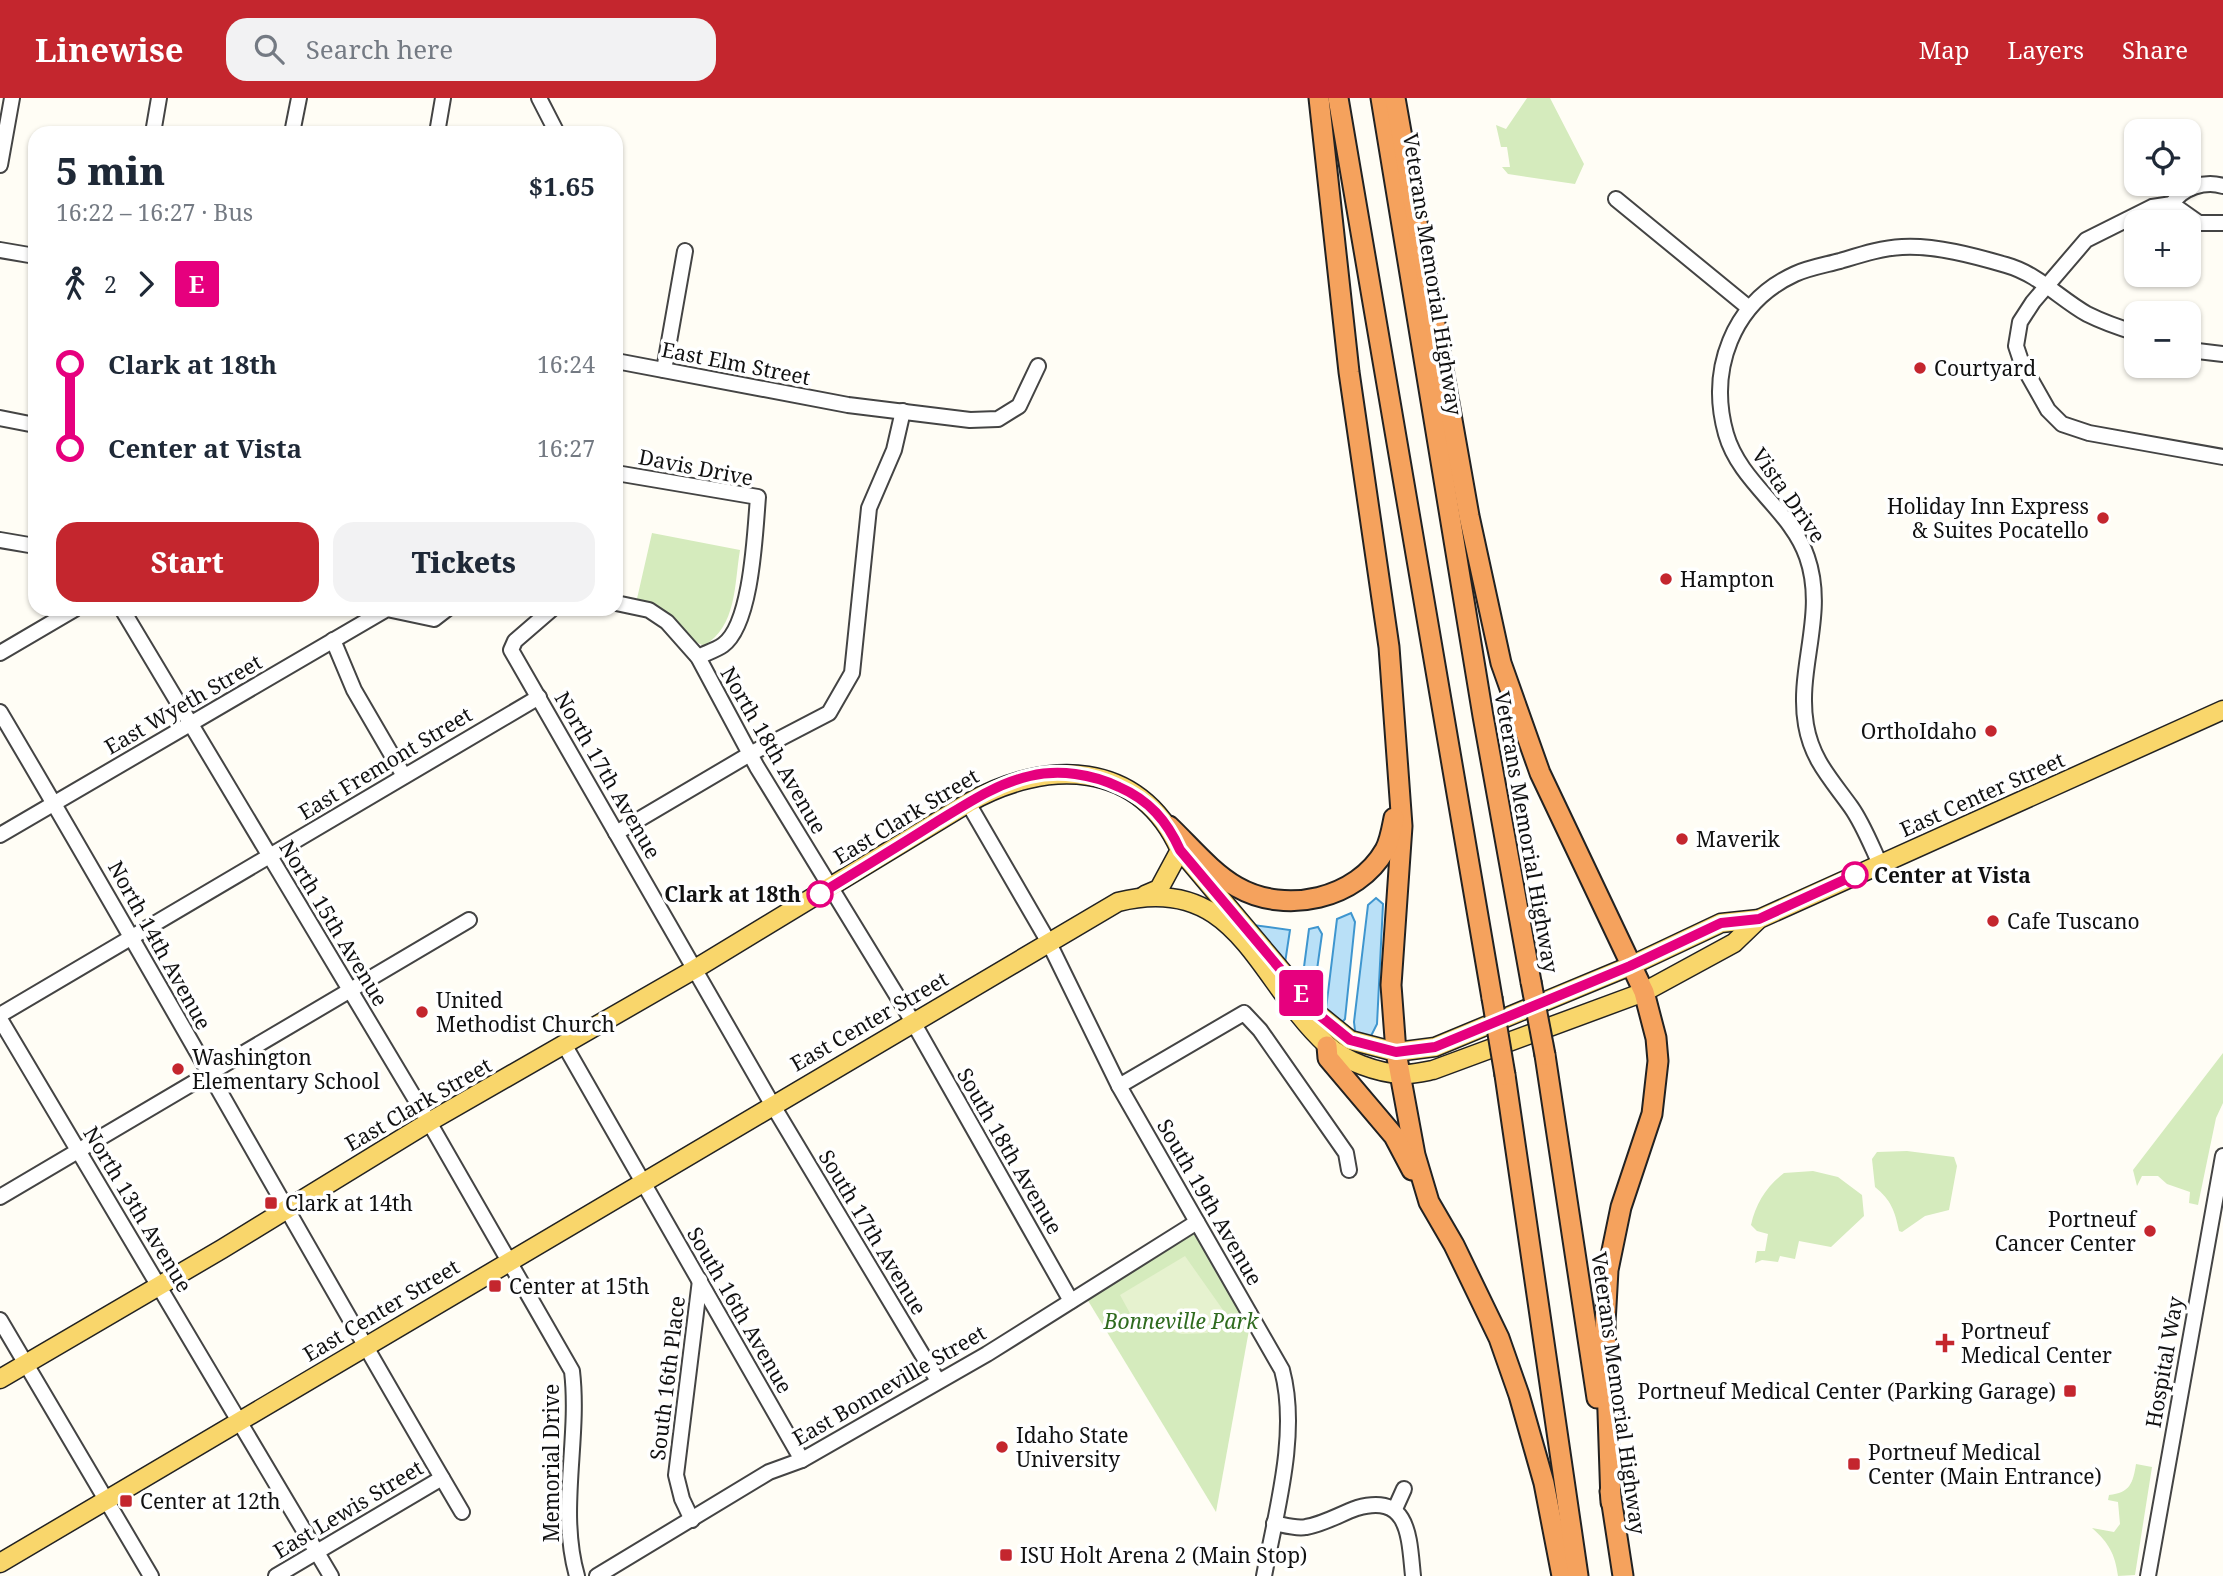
<!DOCTYPE html>
<meta charset="utf-8">
<style>
body{margin:0;font-family:"Noto Serif",serif;background:#f2f2f3;color:#1f2937;height:100vh;display:flex;flex-direction:column;font-size:26px;white-space:nowrap}
*{box-sizing:border-box;margin:0}
p{font-size:23px;color:#747a83}
.icon{flex:none;width:38px;height:38px;fill:none;stroke:currentColor;stroke-width:2;stroke-linecap:round;stroke-linejoin:round}
.map{position:relative;flex:1;overflow:hidden}
.sheet{position:absolute;left:28px;top:28px;width:595px;height:490px;display:flex;flex-direction:column;background:#fff;border-radius:21px;box-shadow:0 2px 5px #0004}
.sheet>*{flex:none}
.badge{padding:0 14px;border-radius:5px;font-size:24px;line-height:46px}
.tools{position:absolute;left:2124px;top:21px;display:grid;gap:14px}
.tools a{display:grid;place-items:center;width:77px;height:77px;border-radius:14px;background:#fff;box-shadow:0 2px 5px #0004;font-size:35px}
.map>.badge{position:absolute;translate:-50% -50%;box-shadow:0 0 0 4px #fff}
.legs{display:flex;align-items:center;gap:10px;height:77px;padding:0 28px;font-size:23px}
.legs p{margin-inline-start:auto}
.overview{display:flex;align-items:center;justify-content:space-between;height:119px;padding:0 28px}
h1{font-size:38px;font-weight:800;line-height:52px}
.button{display:flex;gap:14px;margin-top:auto;padding:14px 28px}
.button a{flex:1;height:80px;border-radius:21px;background:#c4262e;color:#fff;font-size:28px;font-weight:800;line-height:80px;text-align:center}
.button a+a{background:#f2f2f3;color:#1f2937}
ul{padding:0 28px;list-style:none}
li{display:flex;align-items:center;gap:24px;height:84px;font-size:26px}
li i{display:grid;place-items:center;width:10px;height:100%;margin:0 9px;background:currentColor}
li i::after{content:'';width:18px;height:18px;margin:-9px;border:5px solid;border-radius:50%;background:#fff}
li p{margin-inline-start:auto}
li:first-child i{background:linear-gradient(#0000 50%,currentColor 0)}
li:last-child i{background:linear-gradient(currentColor 50%,#0000 0)}
header{display:flex;align-items:center;gap:42px;box-sizing:border-box;height:98px;padding:0 35px;background:#c4262e;color:#fff}
header strong{font-size:33px}
nav{display:flex;gap:38px;margin-inline-start:auto;font-size:24px}
.search{width:490px;height:63px;background:#f2f2f3;display:flex;align-items:center;gap:18px;box-sizing:border-box;padding:0 24px;border-radius:21px;color:#747a83;font-size:26px}
.map>svg:first-child{display:block}
</style>
<header>
<strong>Linewise</strong>
<div class="search"><svg class="icon" aria-label="search" viewBox="0 0 24 24"><circle cx="10" cy="10" r="6"/><path d="M15 15l6 6"/></svg>Search here</div>
<nav><a>Map</a><a>Layers</a><a>Share</a></nav>
</header>
<div class="map">
<svg width="2223" height="1478" viewBox="0 0 2223 1478">
<rect width="100%" height="100%" fill="#fffdf5"/>
<g fill="#d5ebbd">
<polygon points="1527,0 1550,0 1584,66 1575,86 1508,76 1502,69 1510,69 1507,49 1501,49 1496,27 1506,31"/>
<path d="M652,435L740,452C734,488 737,527 704,548L690,541C680,520 657,514 636,505Z"/>
<polygon points="2223,955 2223,1005 2216,1020 2198,1107 2189,1105 2190,1094 2167,1086 2158,1078 2142,1078 2137,1088 2133,1072"/>
<path d="M1907,1053L1954,1059L1957,1068L1949,1112L1925,1118L1902,1134L1899,1133C1895,1113 1891,1102 1875,1089L1872,1061L1877,1054Z"/>
<path d="M1813,1073L1838,1079L1862,1097L1864,1118L1831,1149L1799,1143L1795,1161L1780,1158L1778,1164L1762,1162L1755,1165L1757,1153H1765L1768,1136L1757,1133L1751,1127C1756,1105 1766,1089 1784,1075Z"/>
<polygon points="1199,1129 1253,1210 1216,1414 1084,1196"/>
<path d="M2136,1366L2152,1369L2135,1477L2118,1478C2115,1456 2109,1445 2092,1430L2114,1434L2120,1426L2118,1404L2108,1402L2109,1397C2130,1395 2133,1385 2136,1366Z"/>
</g>
<polygon fill="#e6f2cf" points="1185,1158 1228,1219 1207,1235 1182,1236 1150,1228 1132,1219 1120,1197"/>
<g fill="#b9e0f7" stroke="#3f96cf" stroke-width="2">
<polygon points="1376,800 1383,806 1377,926 1369,942 1356,941 1354,924 1368,807"/>
<polygon points="1351,815 1355,824 1345,921 1339,928 1325,919 1337,821"/>
<polygon points="1253,827 1290,832 1285,865"/>
<polygon points="1318,829 1322,836 1315,886 1309,892 1302,884 1309,831"/>
</g>
<g fill="none" stroke-linecap="round" stroke-linejoin="round">
<g stroke="#444" stroke-width="18">
<g id="minor">
<polyline points="539,0 557,35"/>
<polyline points="153,35 159,0"/>
<polyline points="292,35 299,0"/>
<polyline points="437,35 443,0"/>
<polyline points="0,67 12,0"/>
<polyline points="1616,101 1749,210"/>
<path d="M2172,106C2182,90 2205,82 2223,88"/>
<polyline points="2223,125 2199,125 2172,106 2152,109 2086,142 2033,204 2020,224 2016,248 2022,266 2048,312 2062,326 2089,335 2223,359"/>
<polyline points="0,152 35,158"/>
<polyline points="2189,252 2223,256"/>
<polyline points="616,263 848,307 970,322 998,321 1019,308 1038,268"/>
<polyline points="664,272 685,153"/>
<polyline points="0,320 35,327"/>
<path d="M616,375L758,399C755,434 752,526 723,547C716,552 706,555 698,559"/>
<polyline points="0,442 35,448"/>
<polyline points="616,505 649,512 667,524 698,559 757,669 913,924 1071,1203"/>
<path d="M122,511L429,1024L572,1273C580,1341 558,1412 577,1478"/>
<polyline points="552,511 515,543 511,552 772,1006 938,1283"/>
<polyline points="333,542 354,592 404,678"/>
<polyline points="0,555 75,511"/>
<path d="M0,614C157,879 306,1149 462,1414"/>
<path d="M968,705L1048,843L1119,988L1282,1272C1299,1335 1276,1414 1264,1478"/>
<polyline points="616,735 750,656 829,615 852,575 869,410 894,352 903,313"/>
<polyline points="0,737 387,511 434,521 447,511"/>
<path d="M1880,766C1871,747 1863,726 1851,709C1831,681 1812,662 1806,627C1796,571 1827,516 1807,459C1791,412 1740,385 1726,336C1708,272 1732,205 1795,176C1808,170 1825,167 1840,163C1860,157 1881,150 1902,149C1935,147 1975,158 2006,167C2038,176 2059,200 2087,216C2103,224 2120,230 2137,235"/>
<polyline points="0,917 539,599"/>
<polyline points="0,921 331,1478"/>
<polyline points="565,948 802,1362"/>
<polyline points="1119,988 1244,915 1260,932 1346,1055 1349,1072"/>
<polyline points="0,1099 469,822"/>
<polyline points="0,1222 151,1478"/>
<polyline points="1395,1411 1404,1391"/>
<polyline points="692,1422 682,1401 676,1377 700,1182"/>
<path d="M1274,1425C1284,1427 1296,1431 1306,1429C1324,1426 1340,1416 1357,1410C1410,1395 1409,1440 1413,1478"/>
<polyline points="276,1478 442,1380"/>
<polyline points="597,1478 769,1374 802,1362 987,1256 1197,1124"/>
<polyline points="2148,1478 2223,1058"/>
</g>
</g>
<g stroke="#222" stroke-width="21">
<g id="major">
<polyline points="1145,797 1159,791 1180,752"/>
<path d="M0,1281L222,1151L429,1024L695,871L968,705C1046,661 1139,661 1180,752L1318,916L1350,942L1396,954L1435,949L1630,868L1721,825L1759,821"/>
<path d="M0,1465L1118,804C1238,774 1256,882 1327,947C1344,963 1378,975 1401,976C1411,977 1423,974 1433,972L1644,894L1734,845L1759,821L2223,612"/>
</g>
</g>
<g stroke="#222" stroke-width="23">
<g id="highway">
<polyline points="1319,0 1349,274 1389,549 1402,728 1391,887 1396,954 1415,1057 1429,1104 1454,1147 1499,1240 1519,1297 1544,1385 1562,1478"/>
<polyline points="1338,0 1492,900"/>
<polyline points="1381,0 1483,618 1531,884"/>
<polyline points="1395,0 1469,418 1501,565 1540,675 1644,894 1656,940 1658,963 1652,1016 1621,1109 1608,1172 1605,1225 1611,1404"/>
<path d="M1169,728C1190,748 1212,775 1237,789C1286,817 1357,801 1385,752C1390,743 1392,730 1394,720"/>
<polyline points="1327,948 1328,960 1394,1038 1412,1072"/>
<polyline points="1545,957 1597,1300"/>
<polyline points="1505,977 1578,1478"/>
<polyline points="1610,1393 1623,1478"/>
</g>
</g>
<use href="#minor" stroke="#fff" stroke-width="14"/>
<use href="#major" stroke="#f9d66b" stroke-width="18"/>
<use href="#highway" stroke="#f5a25d" stroke-width="19"/>
<g stroke="#222" stroke-width="23" stroke-linecap="butt">
<g id="highway-bridge">
<polyline points="1531,884 1545,957"/>
<polyline points="1492,900 1505,977"/>
</g>
</g>
<use href="#highway-bridge" stroke="#f5a25d" stroke-width="19"/>
</g>
<g fill="none" stroke-linecap="round" stroke-linejoin="round">
<g stroke="#fff" stroke-width="16">
<path id="line-1" d="M820,796C859,772 897,749 935,725C965,707 995,686 1030,678C1059,671 1092,676 1119,689C1149,702 1167,723 1180,752L1318,916L1350,942L1396,954L1435,949L1630,868L1721,825L1759,821L1855,777"/>
</g>
<use href="#line-1" stroke="#e6007e" stroke-width="10"/>
</g>
<g fill="#c4262e" stroke="#fff" stroke-width="2.5">
<circle cx="1920" cy="270" r="7"/>
<circle cx="2103" cy="420" r="7"/>
<circle cx="1666" cy="481" r="7"/>
<circle cx="1991" cy="633" r="7"/>
<circle cx="1682" cy="741" r="7"/>
<circle cx="1993" cy="823" r="7"/>
<circle cx="422" cy="914" r="7"/>
<circle cx="178" cy="971" r="7"/>
<rect x="264" y="1098" width="14" height="14" rx="3.5"/>
<circle cx="2150" cy="1133" r="7"/>
<rect x="488" y="1181" width="14" height="14" rx="3.5"/>
<path d="M1941.5 1234.5h7v7h7v7h-7v7h-7v-7h-7v-7h7z"/>
<rect x="2063" y="1286" width="14" height="14" rx="3.5"/>
<circle cx="1002" cy="1349" r="7"/>
<rect x="1847" y="1359" width="14" height="14" rx="3.5"/>
<rect x="119" y="1396" width="14" height="14" rx="3.5"/>
<rect x="999" y="1450" width="14" height="14" rx="3.5"/>
</g>
<g fill="#fff" stroke="#e6007e" stroke-width="3.5">
<circle cx="1855" cy="777" r="12"/>
<circle cx="820" cy="796" r="12"/>
</g>
<g text-anchor="middle" dominant-baseline="central" stroke-width="7" stroke-linejoin="round" paint-order="stroke">
<g font-size="21" fill="#111" stroke="#fff">
<text transform="translate(1433 176) rotate(81)">Veterans Memorial Highway</text>
<text transform="translate(736 265) rotate(11)">East Elm Street</text>
<text transform="translate(696 369) rotate(11)">Davis Drive</text>
<text transform="translate(1789 397) rotate(55)">Vista Drive</text>
<text transform="translate(183 606) rotate(-30)">East Wyeth Street</text>
<text transform="translate(774 652) rotate(60)">North 18th Avenue</text>
<text transform="translate(385 665) rotate(-31)">East Fremont Street</text>
<text transform="translate(608 677) rotate(60)">North 17th Avenue</text>
<text transform="translate(1982 696) rotate(-24)">East Center Street</text>
<text transform="translate(906 718) rotate(-31)">East Clark Street</text>
<text transform="translate(1527 734) rotate(80)">Veterans Memorial Highway</text>
<text transform="translate(334 825) rotate(59)">North 15th Avenue</text>
<text transform="translate(160 847) rotate(61)">North 14th Avenue</text>
<text transform="translate(869 923) rotate(-30)">East Center Street</text>
<text transform="translate(418 1006) rotate(-30)">East Clark Street</text>
<text transform="translate(1010 1053) rotate(60)">South 18th Avenue</text>
<text transform="translate(1210 1104) rotate(60)">South 19th Avenue</text>
<text transform="translate(138 1111) rotate(59)">North 13th Avenue</text>
<text transform="translate(873 1134) rotate(59)">South 17th Avenue</text>
<text transform="translate(381 1212) rotate(-31)">East Center Street</text>
<text transform="translate(740 1212) rotate(60)">South 16th Avenue</text>
<text transform="translate(2164 1264) rotate(-80)">Hospital Way</text>
<text transform="translate(667 1280) rotate(-83)">South 16th Place</text>
<text transform="translate(889 1287) rotate(-30)">East Bonneville Street</text>
<text transform="translate(1619 1295) rotate(82)">Veterans Memorial Highway</text>
<text transform="translate(551 1365) rotate(-90)">Memorial Drive</text>
<text transform="translate(348 1411) rotate(-31)">East Lewis Street</text>
</g>
<g font-size="21" fill="#111" stroke="#fff" text-anchor="start">
<text x="1934" y="270">Courtyard</text>
<text x="2089" y="408" text-anchor="end">Holiday Inn Express<tspan x="2089" dy="24">&amp; Suites Pocatello</tspan></text>
<text x="1680" y="481">Hampton</text>
<text x="1977" y="633" text-anchor="end">OrthoIdaho</text>
<text x="1696" y="741">Maverik</text>
<text x="2007" y="823">Cafe Tuscano</text>
<text x="436" y="902">United<tspan x="436" dy="24">Methodist Church</tspan></text>
<text x="192" y="959">Washington<tspan x="192" dy="24">Elementary School</tspan></text>
<text x="285" y="1105">Clark at 14th</text>
<text x="2136" y="1121" text-anchor="end">Portneuf<tspan x="2136" dy="24">Cancer Center</tspan></text>
<text x="509" y="1188">Center at 15th</text>
<text x="1961" y="1233">Portneuf<tspan x="1961" dy="24">Medical Center</tspan></text>
<text x="2056" y="1293" text-anchor="end">Portneuf Medical Center (Parking Garage)</text>
<text x="1016" y="1337">Idaho State<tspan x="1016" dy="24">University</tspan></text>
<text x="1868" y="1354">Portneuf Medical<tspan x="1868" dy="24">Center (Main Entrance)</tspan></text>
<text x="140" y="1403">Center at 12th</text>
<text x="1020" y="1457">ISU Holt Arena 2 (Main Stop)</text>
</g>
<g font-size="21" font-weight="bold" fill="#111" stroke="#fff" text-anchor="start">
<text x="1874" y="777">Center at Vista</text>
<text x="801" y="796" text-anchor="end">Clark at 18th</text>
</g>
<g font-size="21" font-style="italic" fill="#2f6b1f" stroke="#fff">
<text x="1181" y="1223">Bonneville Park</text>
</g>
</g>
</svg>
<div class="tools">
<a><svg class="icon" aria-label="locate" viewBox="0 0 24 24"><circle cx="12" cy="12" r="6"/><path d="M12 2v4M12 18v4M2 12h4M18 12h4"/></svg></a>
<a>+</a>
<a>−</a>
</div>
<b class="badge" style="left:1301px;top:895px;background:#e6007e;color:#fff">E</b>
<section class="sheet">
<div class="overview"><div><h1>5 min</h1><p>16:22 – 16:27 · Bus</p></div><b>$1.65</b></div>
<div class="legs"><svg class="icon" aria-label="walk" viewBox="0 0 24 24"><circle cx="13" cy="4" r="2"/><path d="M13 8l-2 6 4 7M11 14l-3 7M7 12l3-4h3l4 4"/></svg>2<svg class="icon" aria-label="forward" viewBox="0 0 24 24"><path d="M9 5l7 7-7 7"/></svg><b class="badge" style="background:#e6007e;color:#fff">E</b></div>
<ul>
<li><i style="color:#e6007e"></i><b>Clark at 18th</b><p>16:24</p></li>
<li><i style="color:#e6007e"></i><b>Center at Vista</b><p>16:27</p></li>
</ul>
<div class="button"><a>Start</a><a>Tickets</a></div>
</section>
</div>
